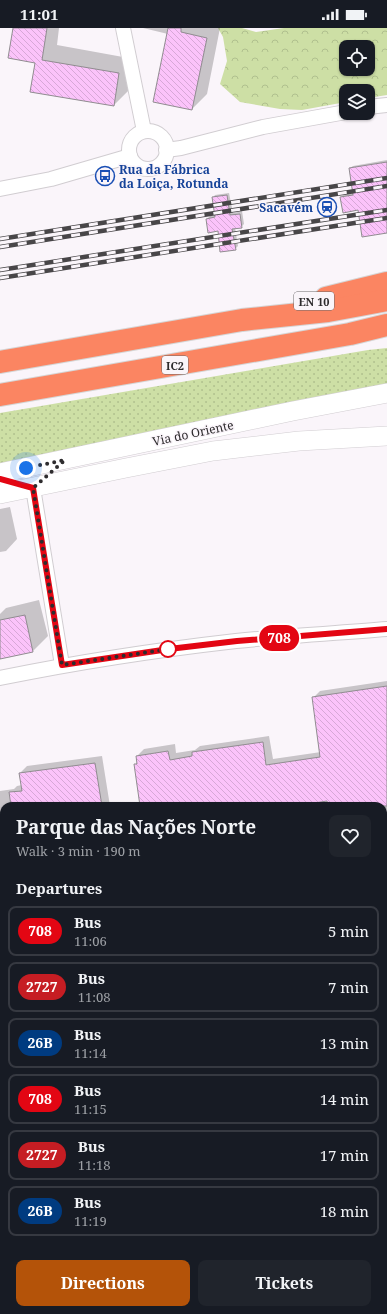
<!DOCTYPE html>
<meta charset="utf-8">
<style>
body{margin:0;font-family:"Noto Serif",serif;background:#20242c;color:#f1f3f6;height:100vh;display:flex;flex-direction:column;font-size:15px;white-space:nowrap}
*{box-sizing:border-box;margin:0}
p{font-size:13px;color:#9ea1a6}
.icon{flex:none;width:22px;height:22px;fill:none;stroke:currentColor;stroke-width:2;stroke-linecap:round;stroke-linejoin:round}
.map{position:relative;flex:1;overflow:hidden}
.details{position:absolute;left:0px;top:774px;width:387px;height:512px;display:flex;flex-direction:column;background:#171b24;border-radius:12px 12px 0 0;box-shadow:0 1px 3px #0004}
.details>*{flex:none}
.badge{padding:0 8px;border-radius:13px;font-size:14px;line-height:26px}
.fabs{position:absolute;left:339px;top:12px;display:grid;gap:8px}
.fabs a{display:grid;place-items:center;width:36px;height:36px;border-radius:8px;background:#171b24;box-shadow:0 1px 3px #0004;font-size:20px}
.you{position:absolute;width:20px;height:20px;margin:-10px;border:3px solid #fff;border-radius:50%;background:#1a73e8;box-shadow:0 0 0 6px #1a73e833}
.map>.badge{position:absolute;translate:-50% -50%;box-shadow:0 0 0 2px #fff}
h2{padding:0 16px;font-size:15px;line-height:36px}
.round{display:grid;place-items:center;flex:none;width:42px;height:42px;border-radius:8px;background:#20242c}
.overview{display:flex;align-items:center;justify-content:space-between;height:68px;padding:0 16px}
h1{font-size:19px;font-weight:700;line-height:30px}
.button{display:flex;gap:8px;margin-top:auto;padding:8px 16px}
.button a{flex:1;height:46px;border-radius:8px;background:#b45309;color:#fff;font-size:16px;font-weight:700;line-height:46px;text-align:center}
.button a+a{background:#20242c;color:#f1f3f6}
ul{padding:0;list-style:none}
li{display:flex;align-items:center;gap:12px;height:50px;margin:0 8px 6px;padding:0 8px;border:2px solid #363941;border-radius:8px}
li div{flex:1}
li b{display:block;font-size:15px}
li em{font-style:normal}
li .badge{min-width:44px;font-weight:700;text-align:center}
.status{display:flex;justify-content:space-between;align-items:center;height:28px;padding:0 20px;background:#171b24;direction:ltr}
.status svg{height:11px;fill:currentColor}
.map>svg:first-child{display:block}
</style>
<div class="status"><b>11:01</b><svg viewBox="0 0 49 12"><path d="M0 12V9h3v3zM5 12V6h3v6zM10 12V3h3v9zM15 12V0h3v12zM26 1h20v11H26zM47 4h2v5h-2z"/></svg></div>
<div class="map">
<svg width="387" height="1286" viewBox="0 0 387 1286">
<defs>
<pattern id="grass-dots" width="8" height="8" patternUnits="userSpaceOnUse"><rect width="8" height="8" fill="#cddfa5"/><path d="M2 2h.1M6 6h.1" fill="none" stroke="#b0c08e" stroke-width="1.8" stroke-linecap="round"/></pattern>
<pattern id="park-crowns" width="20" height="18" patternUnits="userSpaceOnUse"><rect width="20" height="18" fill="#cddfa5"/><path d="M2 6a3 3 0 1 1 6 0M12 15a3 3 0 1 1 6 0" fill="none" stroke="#b0c08e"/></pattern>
<pattern id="building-back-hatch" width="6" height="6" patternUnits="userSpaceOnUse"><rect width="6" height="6" fill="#fbc3fa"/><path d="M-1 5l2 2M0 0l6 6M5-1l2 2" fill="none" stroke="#d7a8d7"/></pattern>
</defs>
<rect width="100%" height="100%" fill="#faf5fa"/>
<polygon fill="url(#grass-dots)" points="387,320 387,359 0,437 0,385 368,322"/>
<g fill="url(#park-crowns)" fill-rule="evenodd">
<path d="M218,0H242L256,4L284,0H387V67L368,70V63H346V74L302,82L280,81L240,74L220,56L227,33L223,9ZM346,19H368V41H346Z"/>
<polygon points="383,991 387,991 387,1286 0,1286 0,1005 4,1005 4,1282 383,1282"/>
</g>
<polygon fill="#cddfa5" points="387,868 387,977 383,978 383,869"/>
<g fill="#0003">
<polygon points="14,0 59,0 57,17 134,31 129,62 114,77 36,34"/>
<polygon points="143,0 220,0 207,66 192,81 168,6"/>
<polygon points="387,132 387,204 359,181 341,169 344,166 354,165 350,140 353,138"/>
<polygon points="229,165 233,185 242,183 244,196 241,199 235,200 238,218 235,221 207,191 210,188 216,187 213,170 215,167"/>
<polygon points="10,479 17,511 6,523 0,524 0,481"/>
<polygon points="39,572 48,608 33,623 0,630 0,586 6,580"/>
<polygon points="387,653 387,842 383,843 383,778 329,778 328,772 289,778 141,778 135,737 137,734 137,728 144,721 175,716 176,725 195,722 200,718 269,708 273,731 321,724 313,670 320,663"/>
<polygon points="102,728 110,778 4,778 4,886 0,860 0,763 14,761 17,758 22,757 20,745 27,738"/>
</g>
<g fill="url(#building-back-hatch)" stroke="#908c90">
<polygon points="13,0 47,0 42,32 119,45 114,78 30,64 35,35 8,30"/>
<polygon points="168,0 181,0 181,4 207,10 192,82 153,74"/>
<polygon points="387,134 387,205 362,209 358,182 343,185 340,169 353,167 349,140"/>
<polygon points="227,167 230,187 240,186 242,200 232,201 236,222 220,224 218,203 208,205 206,191 215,189 212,169"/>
<polygon points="25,587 33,624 0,631 0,592"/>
<polygon points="387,658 387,778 328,778 327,773 296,778 140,778 134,736 137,736 136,728 168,723 170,732 192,728 192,724 263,714 266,737 320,729 312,669"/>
<polygon points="95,735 102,778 11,778 9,764 22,763 19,745"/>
</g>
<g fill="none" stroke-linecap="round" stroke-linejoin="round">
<g stroke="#d1cdd1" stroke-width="16">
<g id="street">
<polyline points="123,0 144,103"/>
<polyline points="368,79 387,77"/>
<circle cx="148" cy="122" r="19"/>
<polyline points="166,122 181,120 263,99 346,84"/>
<polyline points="0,161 51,151 130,128"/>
<polyline points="33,460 62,637"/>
<path d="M0,650C78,634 157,622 236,613C286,608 337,605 387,601"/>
</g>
</g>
<g stroke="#d1cdd1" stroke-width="20">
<g id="secondary">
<polyline points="0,445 293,383 387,365"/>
<polyline points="0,466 126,440 213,423 299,413 387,408"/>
</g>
</g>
<g stroke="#d5d5d5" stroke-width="24">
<g id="highway">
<polyline points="326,270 387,255"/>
<polyline points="0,334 242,292 328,283 387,272"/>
<polyline points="0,367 350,306 387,297"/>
</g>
</g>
<use href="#street" stroke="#fff" stroke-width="14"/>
<use href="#secondary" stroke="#fff" stroke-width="19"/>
<use href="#highway" stroke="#fb8562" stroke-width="22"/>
<g stroke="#484648" stroke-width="4.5">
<g id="rail">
<polyline points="0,211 387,150"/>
<polyline points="0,219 387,158"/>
<polyline points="0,242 387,182"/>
<polyline points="0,250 387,190"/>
</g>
</g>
<use href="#rail" stroke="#faf5fa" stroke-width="3" stroke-dasharray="9" stroke-linecap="butt"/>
</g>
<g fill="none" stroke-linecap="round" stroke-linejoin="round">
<g stroke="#fff" stroke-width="9">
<polyline id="line" points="0,451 33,460 62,637 169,621 237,613 387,601"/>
</g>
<use href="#line" stroke="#e30613" stroke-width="6"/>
<polyline stroke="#2e2c2e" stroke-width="4" stroke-dasharray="0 7.2" points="26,440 65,432 33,460 62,637 169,621 168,621"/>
</g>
<defs>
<g id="bus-ring" transform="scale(1)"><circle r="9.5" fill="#faf5fa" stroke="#1a4fb4" stroke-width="1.5"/><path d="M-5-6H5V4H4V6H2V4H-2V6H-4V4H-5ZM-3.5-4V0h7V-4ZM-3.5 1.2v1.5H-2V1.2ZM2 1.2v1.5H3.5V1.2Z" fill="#1a4fb4"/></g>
<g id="station-ring" transform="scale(1)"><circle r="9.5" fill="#faf5fa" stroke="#1a4fb4" stroke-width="1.5"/><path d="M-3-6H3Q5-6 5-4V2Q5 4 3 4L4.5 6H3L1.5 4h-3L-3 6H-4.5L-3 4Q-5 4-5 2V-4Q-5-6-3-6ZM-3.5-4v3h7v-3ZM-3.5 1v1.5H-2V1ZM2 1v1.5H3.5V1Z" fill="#1a4fb4"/></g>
</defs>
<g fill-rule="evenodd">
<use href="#bus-ring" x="105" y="148"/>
<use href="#station-ring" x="327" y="179"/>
</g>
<circle fill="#fff" stroke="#e30613" stroke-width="2" cx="168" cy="621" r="8"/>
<g text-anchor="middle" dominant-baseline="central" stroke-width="3" stroke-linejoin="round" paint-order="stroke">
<g fill="#faf5fa" stroke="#6b686b" stroke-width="1">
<rect x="294" y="264" width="40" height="18" rx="3"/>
<rect x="162" y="328" width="26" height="18" rx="3"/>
</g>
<g font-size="11" font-weight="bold" fill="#2e2c2e">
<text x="314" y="273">EN 10</text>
<text x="175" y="337">IC2</text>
</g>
<g font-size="12" font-weight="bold" fill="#164399" stroke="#faf5fa" text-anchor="start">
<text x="119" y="141">Rua da Fábrica<tspan x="119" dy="14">da Loiça, Rotunda</tspan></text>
<text x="313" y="179" text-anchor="end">Sacavém</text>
</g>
<g font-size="12" fill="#2e2c2e" stroke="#faf5fa">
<text transform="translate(193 405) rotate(-12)">Via do Oriente</text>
</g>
</g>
</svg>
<div class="fabs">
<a><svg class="icon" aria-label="locate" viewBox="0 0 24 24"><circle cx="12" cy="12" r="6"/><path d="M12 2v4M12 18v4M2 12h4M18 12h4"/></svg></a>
<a><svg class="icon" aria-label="layers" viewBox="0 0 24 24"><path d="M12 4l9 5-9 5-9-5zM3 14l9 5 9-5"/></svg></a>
</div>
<div class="you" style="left:26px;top:440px"></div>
<b class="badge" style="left:279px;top:610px;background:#e30613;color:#fff">708</b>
<section class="details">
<div class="overview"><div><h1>Parque das Nações Norte</h1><p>Walk · 3 min · 190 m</p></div><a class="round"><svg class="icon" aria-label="heart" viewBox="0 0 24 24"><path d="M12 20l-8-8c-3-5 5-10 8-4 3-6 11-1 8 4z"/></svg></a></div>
<h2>Departures</h2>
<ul>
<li><span class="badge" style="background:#e30613;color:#fff">708</span><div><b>Bus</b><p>11:06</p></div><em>5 min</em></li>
<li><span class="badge" style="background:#c61d23;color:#fff">2727</span><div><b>Bus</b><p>11:08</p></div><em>7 min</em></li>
<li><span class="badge" style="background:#003b80;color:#fff">26B</span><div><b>Bus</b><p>11:14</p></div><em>13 min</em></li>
<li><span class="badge" style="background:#e30613;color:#fff">708</span><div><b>Bus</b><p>11:15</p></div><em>14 min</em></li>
<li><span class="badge" style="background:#c61d23;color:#fff">2727</span><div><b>Bus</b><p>11:18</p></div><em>17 min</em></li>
<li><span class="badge" style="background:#003b80;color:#fff">26B</span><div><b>Bus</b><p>11:19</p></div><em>18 min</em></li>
</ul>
<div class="button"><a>Directions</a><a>Tickets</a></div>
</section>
</div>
